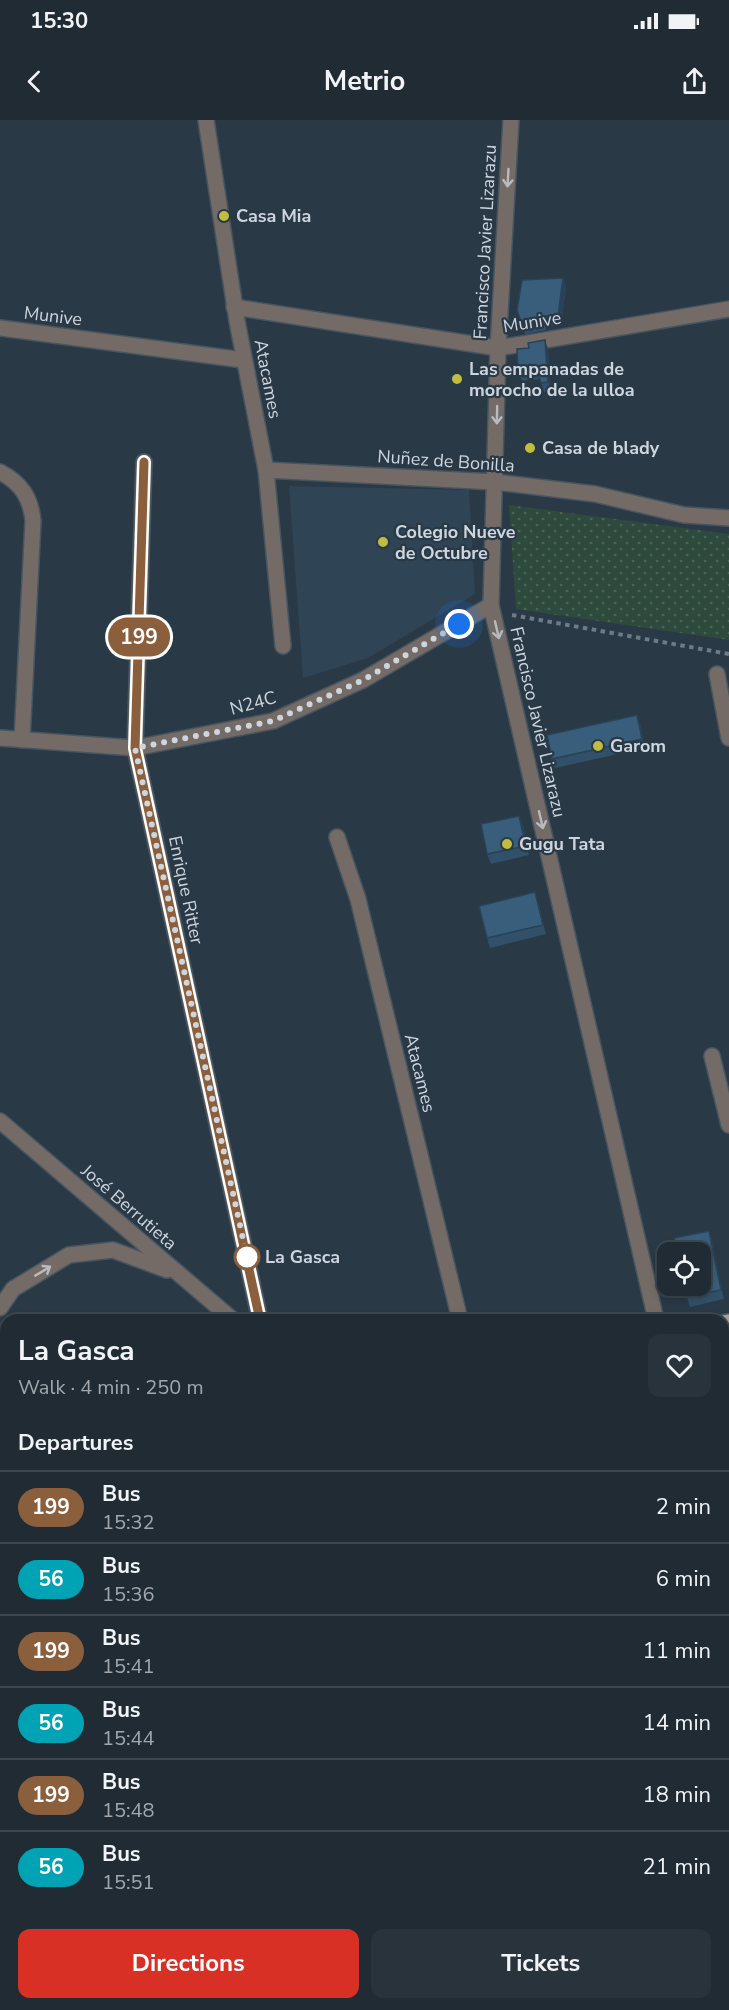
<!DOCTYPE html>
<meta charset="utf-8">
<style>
body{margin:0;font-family:"Nunito Sans",sans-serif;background:#28333c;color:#f1f3f6;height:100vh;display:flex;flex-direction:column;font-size:22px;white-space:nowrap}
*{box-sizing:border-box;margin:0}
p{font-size:20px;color:#a2a7ac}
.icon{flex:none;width:33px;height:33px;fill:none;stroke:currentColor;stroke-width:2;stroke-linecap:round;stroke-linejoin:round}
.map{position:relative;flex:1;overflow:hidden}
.side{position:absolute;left:0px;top:1194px;width:729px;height:696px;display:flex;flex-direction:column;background:#202b34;border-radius:18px 18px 0 0;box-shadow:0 3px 9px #0003,0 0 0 2px #3d474f}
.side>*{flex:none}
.badge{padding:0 12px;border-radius:20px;font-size:21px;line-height:39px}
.fabs{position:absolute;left:657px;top:1122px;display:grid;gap:12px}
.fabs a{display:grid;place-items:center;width:54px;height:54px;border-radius:12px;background:#202b34;box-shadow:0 3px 9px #0003,0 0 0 2px #3d474f;font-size:30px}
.you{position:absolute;width:30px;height:30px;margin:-15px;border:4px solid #fff;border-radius:50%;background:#1a73e8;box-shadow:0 0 0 9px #1a73e833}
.map>.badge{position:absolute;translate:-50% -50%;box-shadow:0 0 0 3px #fff}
h2{padding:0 18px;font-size:22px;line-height:54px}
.round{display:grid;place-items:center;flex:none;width:63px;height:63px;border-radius:12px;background:#28333c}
.headline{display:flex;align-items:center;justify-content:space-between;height:102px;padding:0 18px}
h1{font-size:28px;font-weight:700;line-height:45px}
.action{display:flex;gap:12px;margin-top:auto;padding:12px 18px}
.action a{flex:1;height:69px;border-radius:12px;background:#d93025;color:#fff;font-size:24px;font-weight:700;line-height:69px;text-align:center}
.action a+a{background:#28333c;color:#f1f3f6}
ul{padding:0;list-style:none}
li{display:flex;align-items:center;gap:18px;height:72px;padding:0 18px;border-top:2px solid #3d474f}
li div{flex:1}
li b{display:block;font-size:22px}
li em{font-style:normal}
li .badge{min-width:66px;font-weight:700;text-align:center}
.status{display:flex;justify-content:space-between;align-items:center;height:42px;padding:0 30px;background:#202b34;direction:ltr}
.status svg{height:16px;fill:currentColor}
header{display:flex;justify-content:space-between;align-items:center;height:78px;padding:0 18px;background:#202b34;font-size:27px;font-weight:700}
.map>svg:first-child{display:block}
</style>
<div class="status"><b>15:30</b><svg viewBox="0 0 49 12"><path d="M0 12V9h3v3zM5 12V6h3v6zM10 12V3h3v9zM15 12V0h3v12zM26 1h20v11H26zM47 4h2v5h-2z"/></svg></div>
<header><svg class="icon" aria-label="back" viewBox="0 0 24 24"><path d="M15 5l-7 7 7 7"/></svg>Metrio<svg class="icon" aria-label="share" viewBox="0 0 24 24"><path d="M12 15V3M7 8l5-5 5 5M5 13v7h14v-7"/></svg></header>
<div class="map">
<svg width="729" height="1890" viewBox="0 0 729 1890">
<defs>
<pattern id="park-dots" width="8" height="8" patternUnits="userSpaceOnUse" patternTransform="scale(1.5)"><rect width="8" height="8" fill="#2e4a3c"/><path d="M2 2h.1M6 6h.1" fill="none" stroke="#4b6358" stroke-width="1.8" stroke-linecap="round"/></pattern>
</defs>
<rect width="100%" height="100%" fill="#2a3946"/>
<polygon fill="#2f4455" points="289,366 469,370 475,474 368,538 303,558"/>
<polygon fill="url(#park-dots)" points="509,385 729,414 729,520 516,489"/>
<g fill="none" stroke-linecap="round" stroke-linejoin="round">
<g stroke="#475561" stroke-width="18">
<g id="minor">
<polyline points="206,0 237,201 266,350 283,526"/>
<polyline points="511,0 498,228 491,485 656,1200"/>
<polyline points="234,187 498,228 729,189"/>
<polyline points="0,208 243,240"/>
<polyline points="144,342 135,628 260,1200"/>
<polyline points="266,350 495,362 595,374 684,395 729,398"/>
<path d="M0,352C21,363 31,378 33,401L22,620"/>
<polyline points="717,554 729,618"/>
<polyline points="0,618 135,628 273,601 363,560 491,485"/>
<polyline points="337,717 358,779 460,1200"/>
<polyline points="712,936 729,1005"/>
<polyline points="0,1001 233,1200"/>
<polyline points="0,1188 13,1169 69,1135 113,1130 167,1150"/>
<polyline points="0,1365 3,1373 0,1382"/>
<polyline points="723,1510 729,1537"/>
<polyline points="723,1870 729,1870"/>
<polyline points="177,1884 179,1890"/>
<polyline points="269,1884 271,1890"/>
<polyline points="452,1884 456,1890"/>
<polyline points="594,1890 634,1884"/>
</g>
</g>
<g stroke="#475561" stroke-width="18">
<g id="major">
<polyline points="723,1203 729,1202"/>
<polyline points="723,1233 729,1232"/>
<polyline points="0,1409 6,1400"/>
<polyline points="0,1478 6,1458"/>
</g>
</g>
<polyline stroke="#6e7a85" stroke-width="4" stroke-dasharray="4.5 4.5" stroke-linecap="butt" points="512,495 729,534"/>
<use href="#minor" stroke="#746b67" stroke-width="15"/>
<use href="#major" stroke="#b09c95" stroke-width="15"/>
</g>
<g fill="#31516a">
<polygon points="563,158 566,167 561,205 546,206 546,210 525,214 517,190"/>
<polygon points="548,229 551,271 544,272 540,259 522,261 518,252"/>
<polygon points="640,604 645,628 555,648 552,639"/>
<polygon points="519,696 523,705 529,735 491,744 487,734"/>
<polygon points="538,782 546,814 490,828 487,818"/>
<polygon points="709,1111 712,1120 724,1179 690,1187 687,1177"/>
</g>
<g fill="#284256">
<polygon points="563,158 566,167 561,205 558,196"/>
<polygon points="545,220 548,229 551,271 548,262"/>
<polygon points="637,595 640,604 645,628 642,619"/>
<polygon points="519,696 523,705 529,735 526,726"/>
<polygon points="535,772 538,782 546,814 543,805"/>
<polygon points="709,1111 712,1120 724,1179 721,1170"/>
</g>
<g fill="#395e7b" stroke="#284256" stroke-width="1.5">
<polygon points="563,158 558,196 543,196 543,201 522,204 517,190 522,160"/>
<polygon points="545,220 548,262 541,263 537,250 518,252 517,229 529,228 528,223"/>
<polygon points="637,595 642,619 552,639 547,615"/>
<polygon points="519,696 526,726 487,734 481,704"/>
<polygon points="535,772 543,805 487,818 479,786"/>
<polygon points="709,1111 721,1170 687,1177 684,1166 700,1166 700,1132 677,1132 674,1118"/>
</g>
<defs><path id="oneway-shaft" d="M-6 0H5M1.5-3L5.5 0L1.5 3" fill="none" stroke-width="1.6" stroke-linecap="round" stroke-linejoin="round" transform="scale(1.5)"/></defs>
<g stroke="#b7bbc0">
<use href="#oneway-shaft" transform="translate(508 58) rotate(93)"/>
<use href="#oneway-shaft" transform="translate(497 295) rotate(91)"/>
<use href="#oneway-shaft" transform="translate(497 510) rotate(77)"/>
<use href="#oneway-shaft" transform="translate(541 700) rotate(77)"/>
<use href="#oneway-shaft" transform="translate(43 1151) rotate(-31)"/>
</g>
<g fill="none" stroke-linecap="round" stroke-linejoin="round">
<g stroke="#fff" stroke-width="14">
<polyline id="line" points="144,342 135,628 260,1200"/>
</g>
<use href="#line" stroke="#8b5e3c" stroke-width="9"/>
<polyline stroke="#cdd6de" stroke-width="6" stroke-dasharray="0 10.8" points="247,1137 135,628 273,601 363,560 459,504"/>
</g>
<g fill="#c2bd3f" stroke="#2a3946" stroke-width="2">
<circle cx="224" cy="96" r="6"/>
<circle cx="457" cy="259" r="6"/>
<circle cx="530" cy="328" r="6"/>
<circle cx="383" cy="422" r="6"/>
<circle cx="598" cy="626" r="6"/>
<circle cx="507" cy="724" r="6"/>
</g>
<circle fill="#fff" stroke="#8b5e3c" stroke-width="3" cx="247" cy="1137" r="12"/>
<g text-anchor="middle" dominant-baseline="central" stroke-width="4.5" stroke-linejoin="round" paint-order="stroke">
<g font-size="18" font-weight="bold" fill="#cdd6de" stroke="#2a3946" text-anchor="start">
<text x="236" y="96">Casa Mia</text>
<text x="469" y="249">Las empanadas de<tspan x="469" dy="21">morocho de la ulloa</tspan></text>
<text x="542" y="328">Casa de blady</text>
<text x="395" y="412">Colegio Nueve<tspan x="395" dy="21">de Octubre</tspan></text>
<text x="610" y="626">Garom</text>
<text x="519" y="724">Gugu Tata</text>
</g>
<g font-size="18" fill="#cdd6de" stroke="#2a3946">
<text transform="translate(485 122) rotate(-87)">Francisco Javier Lizarazu</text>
<text transform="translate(53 196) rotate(7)">Munive</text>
<text transform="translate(532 202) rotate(-9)">Munive</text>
<text transform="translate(268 259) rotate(79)">Atacames</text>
<text transform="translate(446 341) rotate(4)">Nuñez de Bonilla</text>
<text transform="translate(253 583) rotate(-15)">N24C</text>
<text transform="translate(538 602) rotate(77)">Francisco Javier Lizarazu</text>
<text transform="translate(186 770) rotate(78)">Enrique Ritter</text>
<text transform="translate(420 953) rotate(76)">Atacames</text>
<text transform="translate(129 1087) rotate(41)">José Berrutieta</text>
</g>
<g font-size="18" font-weight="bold" fill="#cdd6de" stroke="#2a3946" text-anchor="start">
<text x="265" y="1137">La Gasca</text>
</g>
</g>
</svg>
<div class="fabs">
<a><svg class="icon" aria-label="locate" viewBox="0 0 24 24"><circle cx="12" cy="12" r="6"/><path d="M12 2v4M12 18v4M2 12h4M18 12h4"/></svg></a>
</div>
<div class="you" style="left:459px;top:504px"></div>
<b class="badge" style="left:139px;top:517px;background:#8b5e3c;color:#fff">199</b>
<section class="side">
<div class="headline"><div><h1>La Gasca</h1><p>Walk · 4 min · 250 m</p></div><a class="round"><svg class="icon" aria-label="heart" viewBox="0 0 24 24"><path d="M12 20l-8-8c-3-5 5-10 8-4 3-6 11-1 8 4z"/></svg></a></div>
<h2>Departures</h2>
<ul>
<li><span class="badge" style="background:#8b5e3c;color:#fff">199</span><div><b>Bus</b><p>15:32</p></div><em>2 min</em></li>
<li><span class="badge" style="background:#00a3b4;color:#fff">56</span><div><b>Bus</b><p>15:36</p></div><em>6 min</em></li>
<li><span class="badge" style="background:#8b5e3c;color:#fff">199</span><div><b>Bus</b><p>15:41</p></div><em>11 min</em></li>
<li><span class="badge" style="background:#00a3b4;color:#fff">56</span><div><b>Bus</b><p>15:44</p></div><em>14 min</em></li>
<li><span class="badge" style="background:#8b5e3c;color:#fff">199</span><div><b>Bus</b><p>15:48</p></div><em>18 min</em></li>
<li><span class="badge" style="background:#00a3b4;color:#fff">56</span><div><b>Bus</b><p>15:51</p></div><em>21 min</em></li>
</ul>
<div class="action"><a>Directions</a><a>Tickets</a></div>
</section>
</div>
